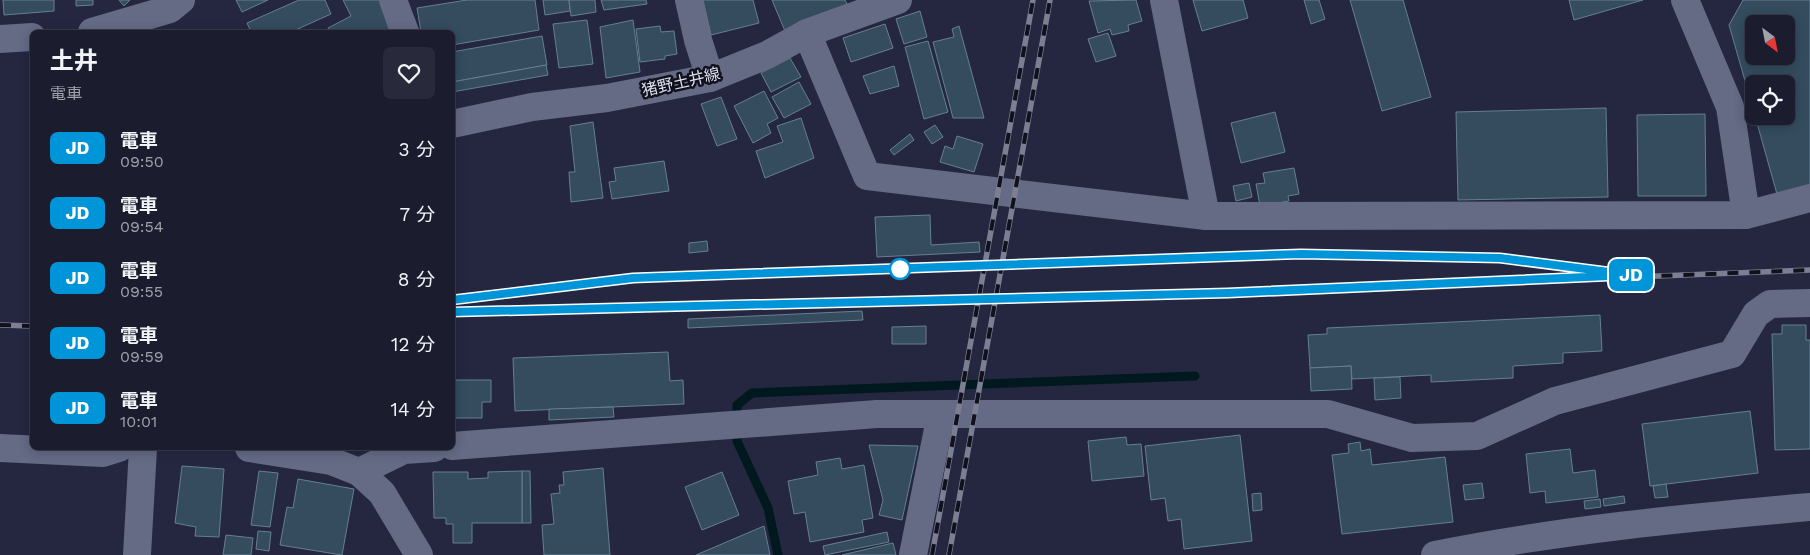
<!DOCTYPE html>
<html lang="ja">
<meta charset="utf-8">
<style>
body{margin:0;font-family:"Work Sans","Noto Sans JP",sans-serif;background:#282a3b;color:#f1f3f6;height:100vh;display:flex;flex-direction:column;font-size:19px;white-space:nowrap}
*{box-sizing:border-box;margin:0}
p{font-size:16px;color:#a0a2aa}
.icon{flex:none;width:28px;height:28px;fill:none;stroke:currentColor;stroke-width:2;stroke-linecap:round;stroke-linejoin:round}
.map{position:relative;flex:1;overflow:hidden}
.drawer{position:absolute;left:30px;top:30px;width:425px;height:420px;display:flex;flex-direction:column;background:#1b1d2f;border-radius:8px;box-shadow:0 2px 12px #0003,0 0 0 1px #393b4b}
.drawer>*{flex:none}
.badge{padding:0 10px;border-radius:8px;font-size:18px;line-height:32px}
.needle{width:32px;rotate:148deg}
.controls{position:absolute;left:1745px;top:15px;display:grid;gap:10px}
.controls a{display:grid;place-items:center;width:50px;height:50px;border-radius:8px;background:#1b1d2f;box-shadow:0 2px 12px #0003,0 0 0 1px #393b4b;font-size:25px}
.map>.badge{position:absolute;translate:-50% -50%;box-shadow:0 0 0 2px #fff}
.round{display:grid;place-items:center;flex:none;width:52px;height:52px;border-radius:8px;background:#282a3b}
.overview{display:flex;align-items:center;justify-content:space-between;height:85px;padding:0 20px}
h1{font-size:24px;font-weight:700;line-height:38px}
ul{padding:0;list-style:none}
li{display:flex;align-items:center;gap:15px;height:65px;padding:0 20px}
li div{flex:1}
li b{display:block;font-size:19px}
li em{font-style:normal}
li .badge{min-width:55px;font-weight:700;text-align:center}
.map>svg:first-child{display:block}
</style>
<div class="map">
<svg width="1810" height="555" viewBox="0 0 1810 555">
<rect width="100%" height="100%" fill="#24273f"/>
<g fill="none" stroke-linecap="round" stroke-linejoin="round">
<polyline stroke="#00191e" stroke-width="9" points="778,555 768,508 737,441 737,405 752,393 1195,376"/>
</g>
<g fill="#344c5e" stroke="#667f93" fill-rule="evenodd">
<polygon points="3,0 54,0 54,11 4,15"/>
<polygon points="76,0 93,0 93,5 76,6"/>
<polygon points="119,0 130,0 124,6"/>
<polygon points="236,0 268,0 242,12"/>
<polygon points="299,0 325,0 331,14 291,32 251,32 247,23"/>
<polygon points="343,0 380,0 390,32 330,32 328,28 351,16"/>
<polygon points="467,0 535,0 539,30 452,45 452,32 421,32 417,8"/>
<polygon points="543,0 569,0 570,11 545,15"/>
<polygon points="569,0 595,0 596,12 571,16"/>
<polygon points="601,0 646,0 647,4 604,10"/>
<polygon points="703,0 753,0 759,23 711,35"/>
<polygon points="772,0 845,0 848,6 785,31"/>
<polygon points="1136,0 1142,21 1128,25 1129,31 1112,35 1110,29 1098,33 1089,1"/>
<polygon points="1193,0 1243,0 1248,18 1202,31"/>
<polygon points="1304,0 1319,0 1325,19 1311,24"/>
<polygon points="1350,0 1403,0 1431,97 1382,111"/>
<polygon points="1569,0 1643,0 1574,20"/>
<path d="M1743,0H1810V185L1777,194L1755,116H1786V84H1754V112L1729,25ZM1754,24H1786V56H1754Z"/>
<polygon points="920,11 927,37 904,44 896,19"/>
<polygon points="587,20 593,64 559,68 553,24"/>
<polygon points="633,20 640,72 606,78 600,27"/>
<polygon points="885,24 893,48 851,62 843,38"/>
<polygon points="660,26 661,32 674,31 677,54 665,56 665,59 640,62 636,29"/>
<polygon points="959,26 984,118 953,118 933,42 954,37 952,29"/>
<polygon points="1108,33 1116,56 1096,62 1088,39"/>
<polygon points="542,36 547,65 452,82 452,52"/>
<polygon points="928,41 948,112 924,119 905,47"/>
<polygon points="790,58 801,77 771,92 761,73"/>
<polygon points="546,65 548,75 452,92 452,82"/>
<polygon points="894,66 899,86 870,94 863,76"/>
<polygon points="799,82 811,104 784,118 772,97"/>
<polygon points="764,91 778,118 767,124 771,133 753,143 734,106"/>
<polygon points="721,97 737,139 717,146 701,104"/>
<polygon points="1606,108 1608,197 1458,200 1456,112"/>
<polygon points="1275,112 1285,152 1241,163 1231,123"/>
<polygon points="1705,114 1706,196 1638,196 1637,115"/>
<polygon points="801,118 814,158 765,178 756,151 783,142 777,126"/>
<polygon points="593,122 603,198 571,202 569,172 575,172 570,126"/>
<polygon points="935,125 943,137 932,144 924,132"/>
<polygon points="910,134 914,140 894,155 890,150"/>
<polygon points="957,136 983,144 974,172 940,162 945,146 953,149"/>
<polygon points="664,161 669,191 612,199 609,182 616,181 614,168"/>
<polygon points="1294,168 1299,194 1288,196 1289,201 1260,206 1256,184 1265,183 1263,173"/>
<polygon points="1249,183 1252,197 1236,201 1233,186"/>
<polygon points="930,215 931,245 979,242 980,252 877,257 875,217"/>
<polygon points="707,241 708,251 689,253 689,243"/>
<polygon points="862,311 863,320 688,328 688,319"/>
<polygon points="1600,315 1602,351 1563,353 1563,363 1513,366 1513,378 1431,382 1431,375 1352,379 1351,366 1310,368 1308,335 1327,334 1327,328"/>
<polygon points="1782,325 1806,325 1806,340 1810,340 1810,449 1775,450 1772,334 1782,334"/>
<polygon points="926,326 926,344 892,344 892,327"/>
<polygon points="668,352 670,381 683,380 684,404 515,411 513,358"/>
<polygon points="1351,366 1352,389 1311,391 1310,368"/>
<polygon points="1400,377 1401,398 1375,400 1374,378"/>
<polygon points="452,380 491,380 491,402 482,402 482,418 452,418"/>
<polygon points="613,407 614,417 549,420 549,409"/>
<polygon points="1750,411 1758,473 1650,486 1642,424"/>
<polygon points="1240,435 1252,541 1184,549 1181,519 1168,521 1165,498 1151,500 1145,446"/>
<polygon points="1126,437 1127,445 1141,444 1144,476 1092,481 1088,441"/>
<polygon points="1360,442 1361,451 1370,449 1372,465 1445,457 1453,522 1342,534 1332,455 1349,453 1348,444"/>
<polygon points="869,445 918,446 902,520 879,515 883,500"/>
<polygon points="1570,449 1573,473 1595,470 1598,497 1546,503 1545,491 1530,493 1526,454"/>
<polygon points="840,458 842,469 864,465 873,518 862,520 864,532 810,542 805,512 794,514 788,481 818,475 816,462"/>
<polygon points="182,466 224,469 219,537 195,536 196,527 175,523"/>
<polygon points="603,468 610,555 544,555 542,525 554,524 551,494 560,493 559,485 564,485 563,472"/>
<polygon points="259,471 278,473 270,527 251,525"/>
<polygon points="522,471 530,471 531,523 522,523"/>
<polygon points="522,471 522,523 472,523 472,543 453,543 453,524 446,524 446,518 434,518 433,472 468,472 468,479 488,478 488,472"/>
<polygon points="722,472 739,515 702,530 685,487"/>
<polygon points="298,479 354,489 342,555 280,545 287,507 293,508"/>
<polygon points="1482,483 1484,498 1465,500 1463,485"/>
<polygon points="1666,484 1668,497 1655,498 1653,486"/>
<polygon points="1261,493 1262,510 1253,511 1252,494"/>
<polygon points="1624,496 1625,503 1604,506 1603,499"/>
<polygon points="1600,499 1601,507 1585,509 1584,501"/>
<polygon points="764,526 770,555 696,555"/>
<polygon points="258,531 271,532 269,551 256,549"/>
<polygon points="887,532 889,542 825,555 823,546"/>
<polygon points="226,535 253,538 251,555 223,555"/>
<polygon points="893,543 896,555 842,555"/>
</g>
<g fill="none" stroke-linecap="round" stroke-linejoin="round">
<g stroke="#656a85" stroke-width="28">
<polyline points="393,0 405,32"/>
<polyline points="689,0 698,40 710,78"/>
<polyline points="1164,0 1206,216"/>
<polyline points="1685,0 1730,107 1746,215"/>
<polyline points="92,32 170,9 181,0"/>
<polyline points="807,33 867,176 1206,216 1746,215 1810,198"/>
<polyline points="0,39 32,37"/>
<polyline points="452,446 877,414 1328,414 1412,438 1477,436 1555,401 1732,354 1756,314 1770,304 1810,303"/>
<polyline points="0,448 103,453 119,448"/>
<polyline points="359,472 404,450 434,448"/>
<polyline points="137,555 143,448"/>
<polyline points="913,555 941,414"/>
</g>
<path stroke="#656a85" stroke-width="28" d="M1435,555C1559,530 1684,518 1810,507"/>
<g stroke="#656a85" stroke-width="28">
<polyline points="452,124 532,107 607,98 710,78 767,55 807,33 898,0"/>
<polyline points="249,448 331,461 359,472 382,493 419,555"/>
</g>
<g stroke="#7c7f93" stroke-width="5.5">
<g id="rail">
<polyline points="452,300 633,278 1301,254 1500,258 1602,272"/>
<polyline points="452,312 1228,293 1810,270"/>
<polyline points="0,325 32,326"/>
<polyline points="932,555 1033,0"/>
<polyline points="949,555 1050,0"/>
</g>
</g>
<use href="#rail" stroke="#10111c" stroke-width="4" stroke-dasharray="11" stroke-linecap="butt"/>
</g>
<g fill="none" stroke-linecap="round" stroke-linejoin="round">
<g stroke="#fff" stroke-width="11">
<polyline id="line" points="452,300 633,278 1301,254 1500,258 1632,275 1228,293 452,312"/>
</g>
<use href="#line" stroke="#0095d9" stroke-width="8"/>
</g>
<circle fill="#fff" stroke="#0095d9" stroke-width="2.5" cx="900" cy="269" r="10"/>
<g text-anchor="middle" dominant-baseline="central" stroke-width="5" stroke-linejoin="round" paint-order="stroke">
<g font-size="16" fill="#dbdeee" stroke="#10111c">
<text transform="translate(681 82) rotate(-13)">猪野土井線</text>
</g>
</g>
</svg>
<div class="controls">
<a><svg class="needle" viewBox="-14 -14 28 28"><path d="M0-13l5 13h-10z" fill="#e53935"/><path d="M0 13l5-13h-10z" fill="#a0a2aa"/></svg></a>
<a><svg class="icon" aria-label="locate" viewBox="0 0 24 24"><circle cx="12" cy="12" r="6"/><path d="M12 2v4M12 18v4M2 12h4M18 12h4"/></svg></a>
</div>
<b class="badge" style="left:1631px;top:275px;background:#0095d9;color:#fff">JD</b>
<section class="drawer">
<div class="overview"><div><h1>土井</h1><p>電車</p></div><a class="round"><svg class="icon" aria-label="heart" viewBox="0 0 24 24"><path d="M12 20l-8-8c-3-5 5-10 8-4 3-6 11-1 8 4z"/></svg></a></div>
<ul>
<li><span class="badge" style="background:#0095d9;color:#fff">JD</span><div><b>電車</b><p>09:50</p></div><em>3 分</em></li>
<li><span class="badge" style="background:#0095d9;color:#fff">JD</span><div><b>電車</b><p>09:54</p></div><em>7 分</em></li>
<li><span class="badge" style="background:#0095d9;color:#fff">JD</span><div><b>電車</b><p>09:55</p></div><em>8 分</em></li>
<li><span class="badge" style="background:#0095d9;color:#fff">JD</span><div><b>電車</b><p>09:59</p></div><em>12 分</em></li>
<li><span class="badge" style="background:#0095d9;color:#fff">JD</span><div><b>電車</b><p>10:01</p></div><em>14 分</em></li>
</ul>
</section>
</div>
